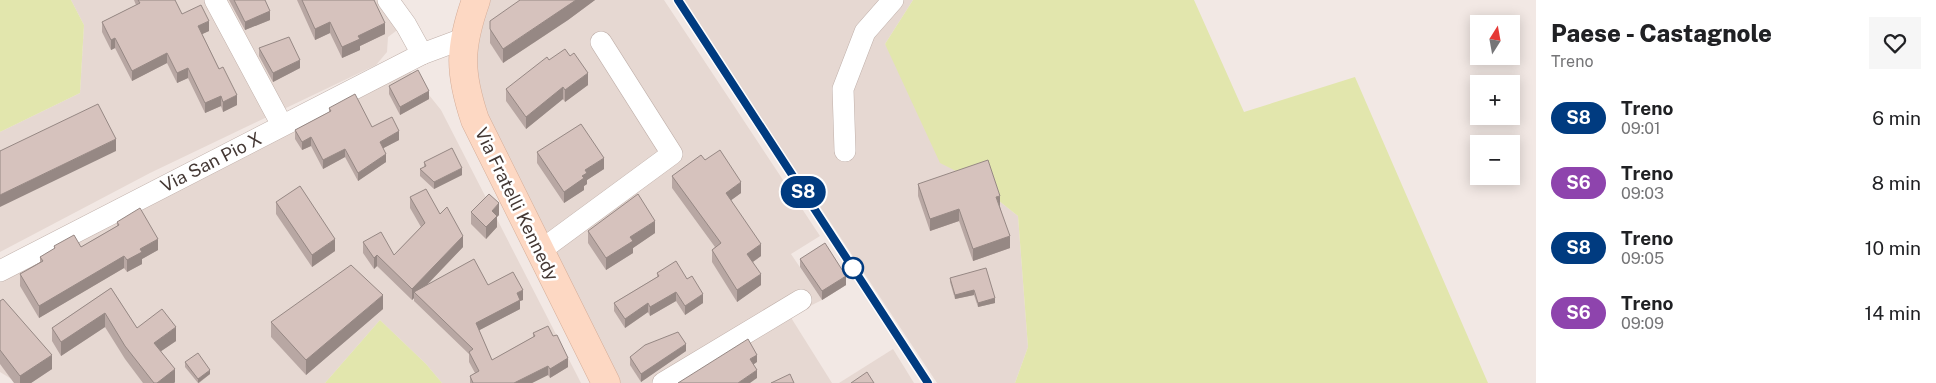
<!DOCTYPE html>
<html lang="it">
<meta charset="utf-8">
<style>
body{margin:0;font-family:"Public Sans",sans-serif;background:#f6f6f6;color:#202124;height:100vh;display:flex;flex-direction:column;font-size:19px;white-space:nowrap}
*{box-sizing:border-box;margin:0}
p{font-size:16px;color:#757577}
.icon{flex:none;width:28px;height:28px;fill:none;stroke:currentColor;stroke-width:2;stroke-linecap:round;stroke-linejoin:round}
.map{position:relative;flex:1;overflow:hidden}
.drawer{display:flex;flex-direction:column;background:#fff;width:400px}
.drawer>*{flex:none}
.badge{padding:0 10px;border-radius:16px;font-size:18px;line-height:32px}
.needle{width:32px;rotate:11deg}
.buttons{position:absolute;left:1470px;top:15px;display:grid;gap:10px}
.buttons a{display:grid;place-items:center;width:50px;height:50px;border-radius:0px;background:#fff;box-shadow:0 2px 12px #0003;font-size:25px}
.map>.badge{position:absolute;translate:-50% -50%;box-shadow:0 0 0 2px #fff}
.round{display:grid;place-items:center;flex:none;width:52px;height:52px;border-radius:0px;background:#f6f6f6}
.headline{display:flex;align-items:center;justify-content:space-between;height:85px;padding:0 15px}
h1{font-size:24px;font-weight:800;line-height:38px}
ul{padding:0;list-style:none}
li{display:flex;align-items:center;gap:15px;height:65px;padding:0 15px}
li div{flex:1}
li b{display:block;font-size:19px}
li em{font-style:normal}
li .badge{min-width:55px;font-weight:700;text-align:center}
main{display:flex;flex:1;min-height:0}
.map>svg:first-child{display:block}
</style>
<main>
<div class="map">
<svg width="1536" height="383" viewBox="0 0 1536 383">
<rect width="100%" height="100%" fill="#f2e8e4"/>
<g fill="#e6d8d2">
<polygon points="71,0 380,0 400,28 388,37 387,52 376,65 150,173 0,252 0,132 80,93 84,25"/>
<polygon points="483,0 664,0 820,236 791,254 822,300 790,316 832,383 618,383 461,80"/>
<polygon points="683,0 913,0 885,44 970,178 1018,216 1028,347 1015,383 937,383"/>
<polygon points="409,70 441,110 581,383 442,383 426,364 380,320 325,383 18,383 0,372 0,281"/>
<polygon points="893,349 914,383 839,383"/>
</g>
<g fill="#e2e6ad">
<polygon points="0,0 71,0 84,25 80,93 0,132"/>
<polygon points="913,0 1194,0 1244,112 1355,77 1488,383 1015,383 1028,347 1018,216 970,178 940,163 885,44"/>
<polygon points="380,320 426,364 442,383 325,383"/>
</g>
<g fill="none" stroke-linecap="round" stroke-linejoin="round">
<g stroke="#c0b0aa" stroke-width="22">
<g id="street">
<polyline points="215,0 282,125"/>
<polyline points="388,0 406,25 422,54 465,38"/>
<polyline points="845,151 843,89 865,32 893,0"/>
<polyline points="540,251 672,154 601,42"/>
<polyline points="0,271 422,54"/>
<polyline points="663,383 801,300"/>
</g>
</g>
<g stroke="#d4ac97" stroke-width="29">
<path id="secondary" d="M476,0C459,48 459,72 475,120L606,383"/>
</g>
<use href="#street" stroke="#fff" stroke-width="21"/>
<use href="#secondary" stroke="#fdd8c3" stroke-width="28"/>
<g stroke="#949494" stroke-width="5.5">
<polyline id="rail" points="678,0 928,383"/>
</g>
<use href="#rail" stroke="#fff" stroke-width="4" stroke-dasharray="11" stroke-linecap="butt"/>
</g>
<g fill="#b8a7a3">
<polygon points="134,0 175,0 182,14 209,31 202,34 237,105 223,112 221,106 205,113 188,78 177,83 167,63 132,81 115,48 111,50 102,32 102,22 136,5"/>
<polygon points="229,0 265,0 270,20 245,30"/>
<polygon points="297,0 374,0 385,34 360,46 360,50 342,58 330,33 315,40"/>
<polygon points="520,0 595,0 568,20 503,63 490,43 490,29"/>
<polygon points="259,48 300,68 273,82 259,56"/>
<polygon points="549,60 588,85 565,102 563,99 526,129 506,101 506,89"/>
<polygon points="389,86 429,99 400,115 389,94"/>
<polygon points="329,108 399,140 383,148 386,162 358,181 345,157 323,169 311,146 302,150 295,139 295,130 329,112"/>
<polygon points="537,152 604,169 587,180 587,184 584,186 584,190 564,203 537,163"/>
<polygon points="705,160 741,193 731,200 761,256 753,262 761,285 737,302 712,262 712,250 715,247 672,188 672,176"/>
<polygon points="424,162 462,175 434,189 420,176 420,169 424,167"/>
<polygon points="918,184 1000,206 1010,248 973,261 959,221 930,231 918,196"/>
<polygon points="410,197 440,214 463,247 427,285 488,285 523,300 520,301 520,309 479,330 492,360 533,337 533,333 568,367 550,378 548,375 532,383 470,383 470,376 475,373 469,362 469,354 414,301 414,298 412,300 377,266 374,269 363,253 363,242 394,255 421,227 410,208"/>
<polygon points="276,202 335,251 312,267 276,214"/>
<polygon points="471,212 499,215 497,217 497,227 486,239 471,224"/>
<polygon points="117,222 158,250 142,259 142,264 127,272 124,268 39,318 20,286 20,274 40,262 40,257 54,249 54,246 81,247 117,226"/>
<polygon points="588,231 655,233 633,248 633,253 606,270 588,243"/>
<polygon points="800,259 846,285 822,300 800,267"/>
<polygon points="657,273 703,303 685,315 676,301 650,316 648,312 625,328 614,311 614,303 657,277"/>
<polygon points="950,278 995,303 978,307 974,295 955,299 950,282"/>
<polygon points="111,288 137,328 176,341 161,351 175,382 174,383 143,383 125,359 105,327 61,356 52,341 52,328"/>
<polygon points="0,301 52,369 31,383 14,383 0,364"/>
<polygon points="383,309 306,375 271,337 271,322"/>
<polygon points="686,351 641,382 630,365 630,357"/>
<polygon points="185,362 210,374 199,383 198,383 185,367"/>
</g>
<g fill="#968884">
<polygon points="576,0 595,0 568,20 503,63 503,49"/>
<polygon points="270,11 270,20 245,30 245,22"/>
<polygon points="209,21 209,31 198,36 198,26"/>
<polygon points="330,22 330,33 315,40 315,29"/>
<polygon points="385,23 385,34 360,46 360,50 342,58 342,47 358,36"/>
<polygon points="115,38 115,48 111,50 111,40"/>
<polygon points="167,53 167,63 132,81 132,71"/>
<polygon points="300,60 300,68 273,82 273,73"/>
<polygon points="188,68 188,78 177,83 177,73"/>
<polygon points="588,73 588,85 565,102 565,90"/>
<polygon points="563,87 563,99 526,129 526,117"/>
<polygon points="429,91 429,99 400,115 400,107"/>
<polygon points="237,95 237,105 223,112 223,102"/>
<polygon points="221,96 221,106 205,113 205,103"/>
<polygon points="399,131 399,140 380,150 380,142"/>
<polygon points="311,137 311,146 302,150 302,142"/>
<polygon points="116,139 116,151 0,207 0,195"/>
<polygon points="345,149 345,157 323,169 323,160"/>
<polygon points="386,154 386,162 358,181 358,173"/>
<polygon points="604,158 604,169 587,180 587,184 584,186 584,190 564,203 564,192 582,176 585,170"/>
<polygon points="462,168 462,175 434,189 434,182"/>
<polygon points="741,182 741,193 726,204 726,193"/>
<polygon points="1000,196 1000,208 996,197"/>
<polygon points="499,203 499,215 497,217 497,227 486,239 486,227 492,211"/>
<polygon points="959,209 959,221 930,231 930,219"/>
<polygon points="655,221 655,233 633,248 633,253 606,270 606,258 630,237"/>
<polygon points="463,236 463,247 417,295 414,292 414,298 412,300 412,289"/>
<polygon points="1010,236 1010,248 973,261 973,249"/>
<polygon points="158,239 158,250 142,259 142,264 127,272 127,260 140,249"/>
<polygon points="335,239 335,251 312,267 312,255"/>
<polygon points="761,244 761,256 747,266 747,254"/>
<polygon points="377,255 377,266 374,269 374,258"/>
<polygon points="124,256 124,268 39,318 39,306"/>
<polygon points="761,274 761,285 737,302 737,290"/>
<polygon points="846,276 846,285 822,300 822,291"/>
<polygon points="523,290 523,300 520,301 520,309 476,332 476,323 517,293"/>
<polygon points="974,290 974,295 955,299 955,295"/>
<polygon points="676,292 676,301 650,316 650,307"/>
<polygon points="703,294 703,303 685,315 685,306"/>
<polygon points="383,295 383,309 306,375 306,360"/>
<polygon points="995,298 995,303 978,307 978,303"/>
<polygon points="648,303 648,312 625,328 625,319"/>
<polygon points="105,313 105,327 61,356 61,342"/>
<polygon points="176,327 176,341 154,356 154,343"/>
<polygon points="686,344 686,351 641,382 641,374"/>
<polygon points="52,355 52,369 31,383 20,383 20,376"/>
<polygon points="757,355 757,362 750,367 750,359"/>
<polygon points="568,358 568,367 550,378 550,369"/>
<polygon points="548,366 548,375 532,383 514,383"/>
<polygon points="175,369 175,382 174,383 157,383"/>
<polygon points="210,370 210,374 198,383 198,379"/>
<polygon points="757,370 757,378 750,383 738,383"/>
</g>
<g fill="#d6c2bd" stroke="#968884">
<polygon points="138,0 175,0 182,14 201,5 209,21 198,26 219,69 223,67 237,95 223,102 221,96 205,103 188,68 177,73 167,53 132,71 115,38 111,40 102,22 140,3"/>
<polygon points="234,0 265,0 270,11 245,22"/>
<polygon points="302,0 374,0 385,23 358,36 360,39 342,47 330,22 315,29"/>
<polygon points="520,0 576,0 503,49 490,29 490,21"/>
<polygon points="289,37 300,60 273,73 259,48"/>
<polygon points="565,49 570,56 574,53 588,73 565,90 563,87 526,117 506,89 547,57 549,60"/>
<polygon points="418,70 429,91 400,107 389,86"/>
<polygon points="355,94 372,127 392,117 399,131 380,142 386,154 358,173 345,149 323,160 311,137 302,142 295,130 331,111 329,108"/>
<polygon points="98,104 116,139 0,195 0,151"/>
<polygon points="581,124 604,158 585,170 587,173 582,176 584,178 564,192 537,152"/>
<polygon points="452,148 462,168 434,182 420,169 426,166 424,162"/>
<polygon points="720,150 741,182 726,193 761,244 747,254 761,274 737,290 712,250 721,243 672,176 701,155 705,160"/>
<polygon points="988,160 1000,196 996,197 1010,236 973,249 959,209 930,219 918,184"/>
<polygon points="300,186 335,239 312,255 276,202"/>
<polygon points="426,189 440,214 447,207 463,236 412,289 377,255 374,258 363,242 381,232 394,255 425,223 410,197"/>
<polygon points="489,194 499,203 492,211 497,216 486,227 471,212"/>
<polygon points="638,194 655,221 630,237 633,241 606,258 588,231"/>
<polygon points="140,208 158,239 140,249 142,252 127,260 124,256 39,306 20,274 43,261 40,257 55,248 54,246 74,235 81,247 119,225 117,222"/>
<polygon points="825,243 846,276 822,291 800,259"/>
<polygon points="474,259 488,285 513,272 523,290 517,293 520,300 476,323 492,360 535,336 533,333 548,326 553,336 557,335 568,358 550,369 548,366 514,383 473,383 470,376 479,371 469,352 473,349 414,292"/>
<polygon points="676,261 687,279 692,276 703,294 685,306 676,292 650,307 648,303 625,319 614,303 659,276 657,273"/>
<polygon points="351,265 383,295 306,360 271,322"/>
<polygon points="986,268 995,298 978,303 974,290 955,295 950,278"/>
<polygon points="111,288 137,328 162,309 176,327 154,343 175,369 157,383 154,383 125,346 105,313 61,342 52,328"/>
<polygon points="3,299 52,355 20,376 0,350 0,301"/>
<polygon points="678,332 686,344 641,374 630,357 645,345"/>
<polygon points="748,339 757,355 750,359 757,370 738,383 678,383"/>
<polygon points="198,353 210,370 198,379 185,362"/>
<polygon points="867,372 874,383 851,383"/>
<polygon points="790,374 794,383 771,383"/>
</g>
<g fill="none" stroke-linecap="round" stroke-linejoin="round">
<g stroke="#fff" stroke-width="11">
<polyline id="line" points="678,0 928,383"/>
</g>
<use href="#line" stroke="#003b80" stroke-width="8"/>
</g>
<circle fill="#fff" stroke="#003b80" stroke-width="2.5" cx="853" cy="268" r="10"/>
<g text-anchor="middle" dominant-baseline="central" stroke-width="5" stroke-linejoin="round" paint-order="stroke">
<g font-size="18" fill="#443834" stroke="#fff">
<text transform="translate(211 162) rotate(-27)">Via San Pio X</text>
<text transform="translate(517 204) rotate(64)">Via Fratelli Kennedy</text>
</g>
</g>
</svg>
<div class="buttons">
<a><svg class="needle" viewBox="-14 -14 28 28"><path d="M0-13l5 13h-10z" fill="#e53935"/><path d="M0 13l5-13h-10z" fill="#757577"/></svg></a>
<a>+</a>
<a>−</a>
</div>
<b class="badge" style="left:803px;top:192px;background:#003b80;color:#fff">S8</b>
</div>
<section class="drawer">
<div class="headline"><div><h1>Paese - Castagnole</h1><p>Treno</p></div><a class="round"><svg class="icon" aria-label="heart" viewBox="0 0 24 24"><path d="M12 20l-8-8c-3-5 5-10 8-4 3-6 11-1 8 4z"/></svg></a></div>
<ul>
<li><span class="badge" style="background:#003b80;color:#fff">S8</span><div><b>Treno</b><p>09:01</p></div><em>6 min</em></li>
<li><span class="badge" style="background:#8e44ad;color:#fff">S6</span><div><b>Treno</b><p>09:03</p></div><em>8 min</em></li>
<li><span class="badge" style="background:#003b80;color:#fff">S8</span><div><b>Treno</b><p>09:05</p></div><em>10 min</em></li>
<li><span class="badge" style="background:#8e44ad;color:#fff">S6</span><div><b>Treno</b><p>09:09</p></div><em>14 min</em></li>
</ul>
</section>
</main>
